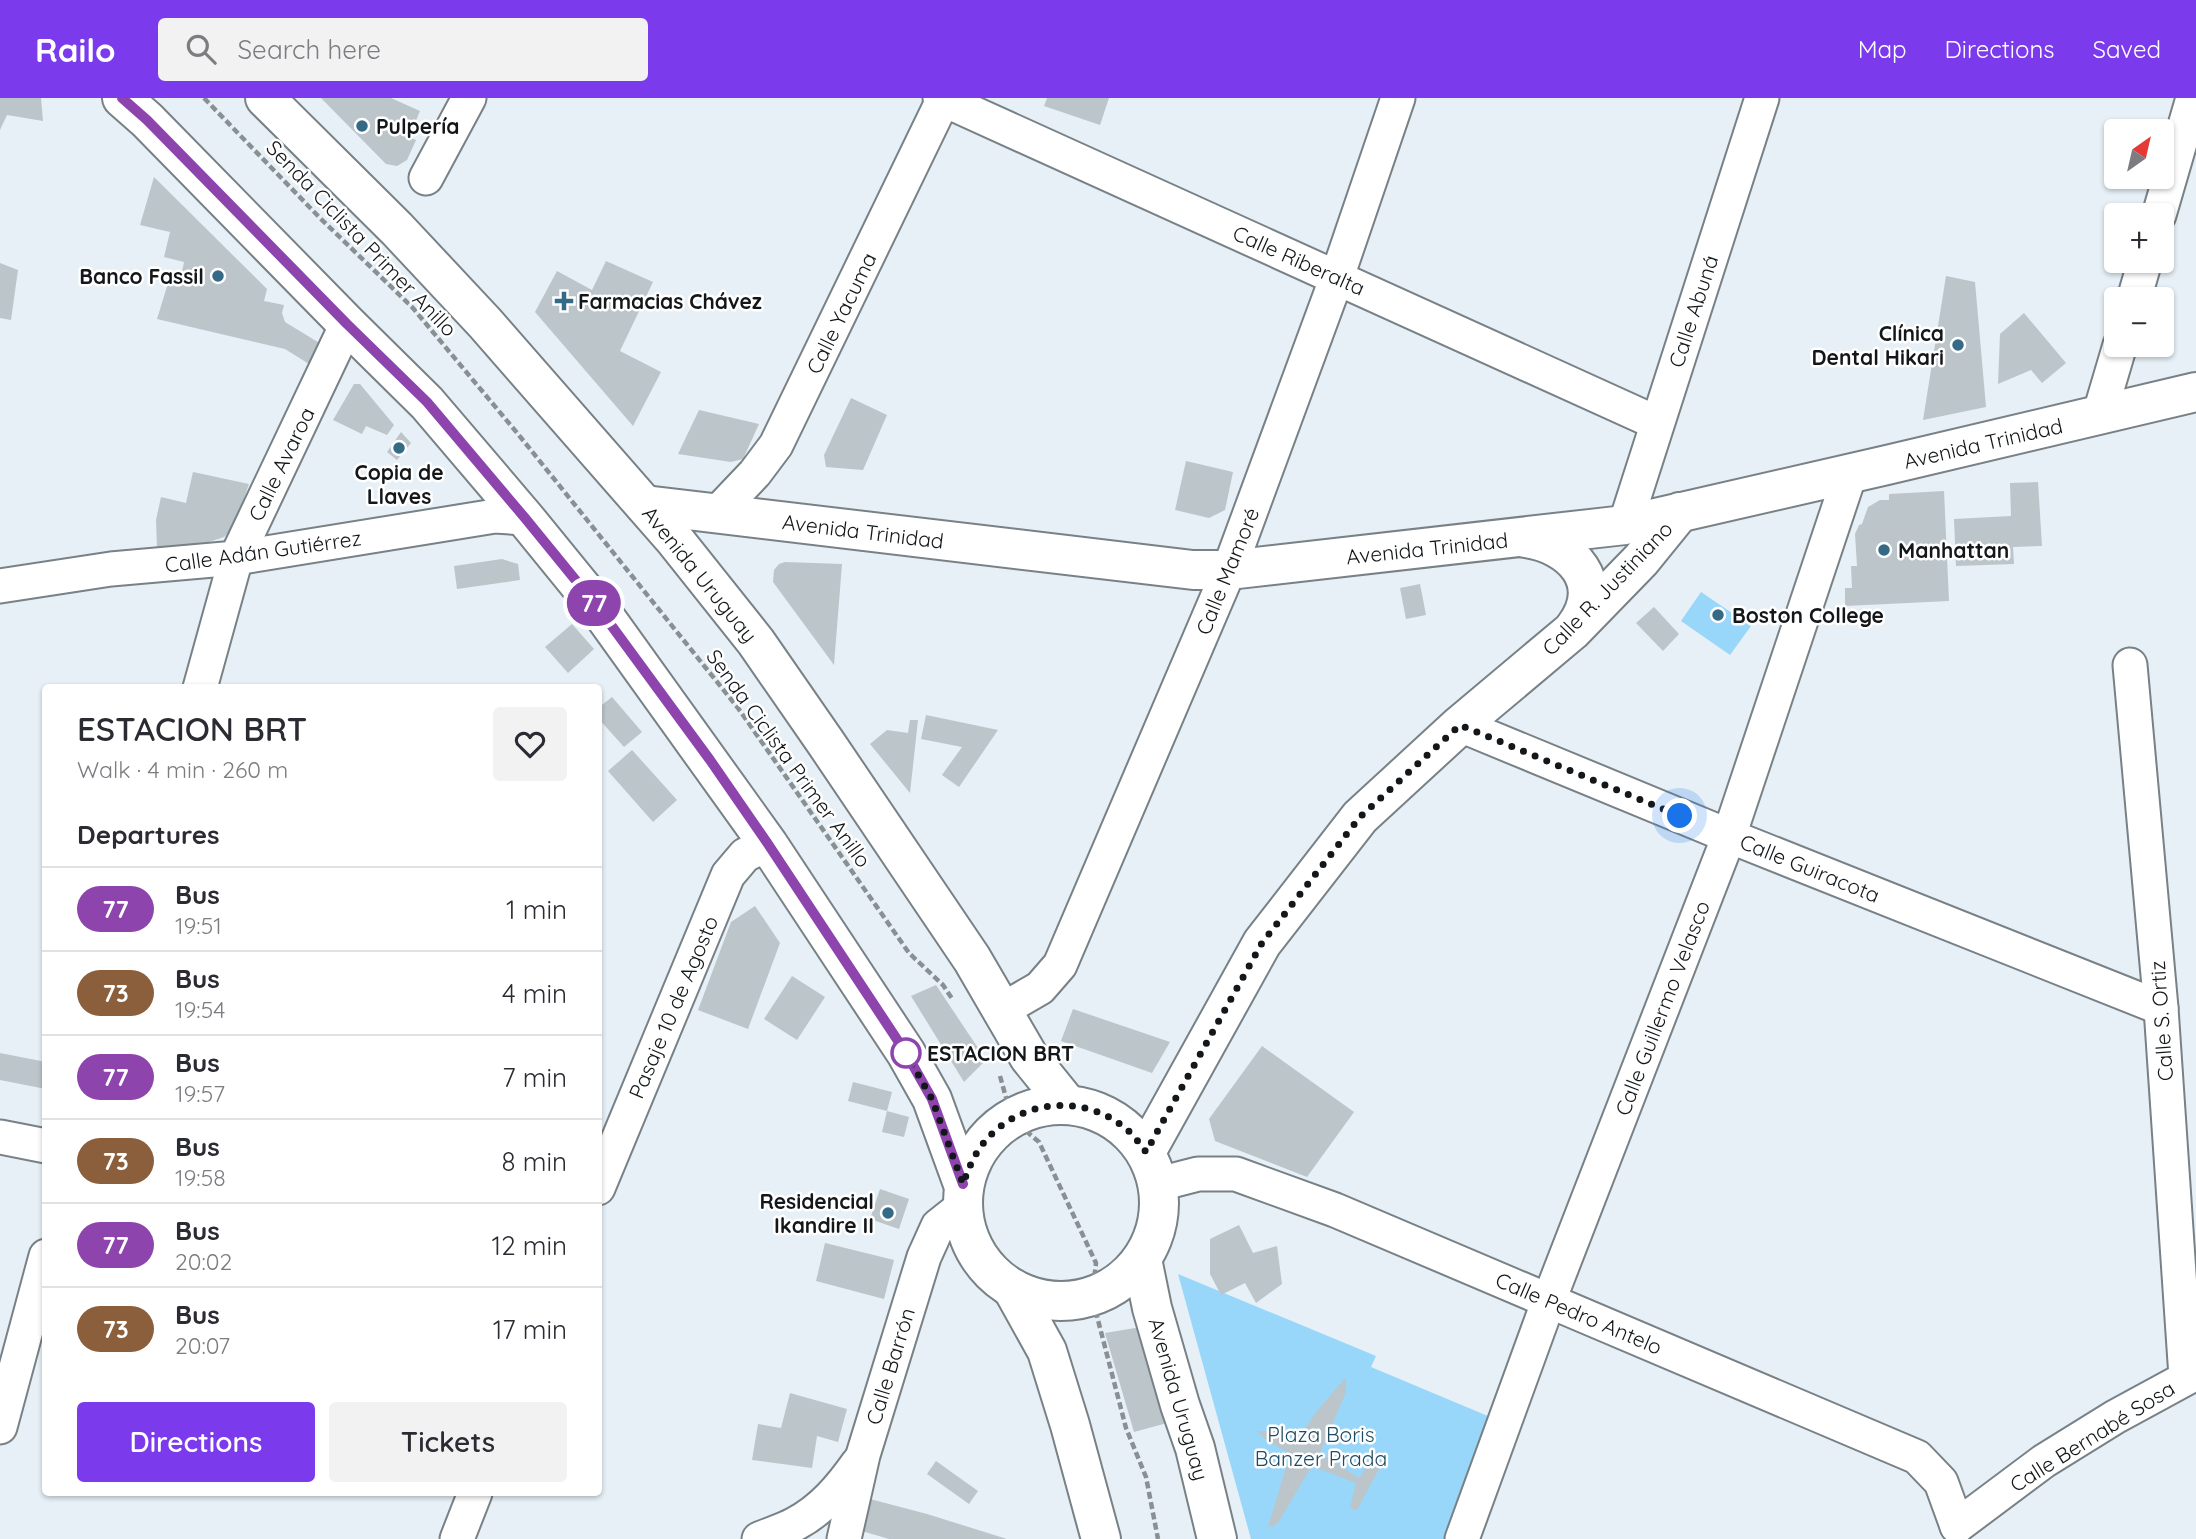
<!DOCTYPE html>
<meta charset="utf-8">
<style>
body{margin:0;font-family:Quicksand,sans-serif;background:#f2f2f3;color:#2b2b33;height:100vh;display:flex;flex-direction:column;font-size:26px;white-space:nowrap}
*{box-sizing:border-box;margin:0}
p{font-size:23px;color:#7c7c81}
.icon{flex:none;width:38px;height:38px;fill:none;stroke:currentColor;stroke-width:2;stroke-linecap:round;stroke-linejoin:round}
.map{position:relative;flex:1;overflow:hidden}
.details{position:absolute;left:42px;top:586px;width:560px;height:812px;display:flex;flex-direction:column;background:#fff;border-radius:7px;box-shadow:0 2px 5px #0004}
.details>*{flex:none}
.badge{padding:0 14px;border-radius:23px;font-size:24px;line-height:46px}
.needle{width:46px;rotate:34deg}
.controls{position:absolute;left:2104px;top:21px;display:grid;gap:14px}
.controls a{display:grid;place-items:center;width:70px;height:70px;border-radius:7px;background:#fff;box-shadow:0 2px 5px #0004;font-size:35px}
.you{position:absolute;width:35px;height:35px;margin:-18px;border:5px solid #fff;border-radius:50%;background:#1a73e8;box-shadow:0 0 0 10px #1a73e833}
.map>.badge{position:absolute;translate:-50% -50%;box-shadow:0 0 0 4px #fff}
h2{padding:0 35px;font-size:26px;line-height:63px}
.round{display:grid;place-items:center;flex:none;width:74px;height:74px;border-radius:7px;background:#f2f2f3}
.summary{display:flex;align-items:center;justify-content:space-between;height:119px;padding:0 35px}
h1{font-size:33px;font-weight:600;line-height:52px}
.action{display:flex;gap:14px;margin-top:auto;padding:14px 35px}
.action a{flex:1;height:80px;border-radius:7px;background:#7c3aed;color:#fff;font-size:28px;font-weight:600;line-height:80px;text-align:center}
.action a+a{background:#f2f2f3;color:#2b2b33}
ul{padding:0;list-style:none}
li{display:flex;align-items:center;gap:21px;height:84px;padding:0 35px;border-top:2px solid #e1e1e2}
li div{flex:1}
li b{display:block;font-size:26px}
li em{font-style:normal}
li .badge{min-width:77px;font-weight:700;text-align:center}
header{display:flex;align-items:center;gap:42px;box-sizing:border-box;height:98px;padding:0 35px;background:#7c3aed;color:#fff}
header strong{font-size:33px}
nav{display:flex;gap:38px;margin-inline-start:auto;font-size:24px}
.search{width:490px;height:63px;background:#f2f2f3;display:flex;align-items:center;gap:18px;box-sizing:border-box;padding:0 24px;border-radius:7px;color:#7c7c81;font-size:26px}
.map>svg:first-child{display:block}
</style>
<header>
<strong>Railo</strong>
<div class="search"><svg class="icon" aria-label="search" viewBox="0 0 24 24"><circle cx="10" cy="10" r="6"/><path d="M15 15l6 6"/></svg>Search here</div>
<nav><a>Map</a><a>Directions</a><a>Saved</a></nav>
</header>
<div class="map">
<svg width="2196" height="1441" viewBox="0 0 2196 1441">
<rect width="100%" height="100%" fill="#e6f0f6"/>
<g fill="#98d7fa">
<polygon points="1701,494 1751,528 1730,557 1681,523"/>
<polygon points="1178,1176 1376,1258 1371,1269 1495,1321 1452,1441 1251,1441"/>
</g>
<g fill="#bbc5ca">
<polygon points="0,0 41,0 43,23 7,17 0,32"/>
<polygon points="321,0 391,0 420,13 409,39 416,42 407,62 397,68 386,66"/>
<polygon points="1047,0 1109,0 1100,27 1044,8"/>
<polygon points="154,79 267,191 264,203 284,207 282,215 285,224 321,246 309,266 285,251 157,221 169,182 180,184 184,164 164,159 170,134 140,127"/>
<polygon points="606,163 653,184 620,253 661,274 633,328 535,214 557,173 592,192"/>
<polygon points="0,165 18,172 11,222 0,220"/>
<polygon points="1946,178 1975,184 1986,309 1923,322"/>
<polygon points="2024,215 2066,265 2042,285 2031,272 1998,286 2000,236"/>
<polygon points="354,286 360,286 394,327 387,337 366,328 362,336 333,322"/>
<polygon points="851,300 887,317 863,372 826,369 824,357"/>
<polygon points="699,312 759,326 743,361 731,364 678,356"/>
<polygon points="401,334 411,345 397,362 387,354"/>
<polygon points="1186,363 1233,374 1225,412 1209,420 1175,412"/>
<polygon points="193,374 249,386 234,430 224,439 209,444 157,450 156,422 161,399 186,405"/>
<polygon points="2038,384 2042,448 2013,449 2014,466 1956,468 1954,421 2011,418 2010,385"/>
<polygon points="1944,393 1949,503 1845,508 1845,490 1852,490 1851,468 1857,468 1855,436 1859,427 1862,426 1868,409 1880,402 1889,402 1889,396"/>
<polygon points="502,461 518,466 520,482 457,491 454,468"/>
<polygon points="785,464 842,466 834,567 773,484 774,472 779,466"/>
<polygon points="1420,486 1426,517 1406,521 1400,490"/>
<polygon points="1654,509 1679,536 1663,553 1636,525"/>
<polygon points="572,526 594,551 568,575 545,549"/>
<polygon points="612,599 642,634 624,649 598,620 598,610"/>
<polygon points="926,617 998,632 959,689 942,677 962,649 921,641"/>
<polygon points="910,622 918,622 910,695 870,646 887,632 908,635"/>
<polygon points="632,652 677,702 653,724 608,673"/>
<polygon points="755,808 780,845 748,931 698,912 731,824"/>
<polygon points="792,878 825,899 797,942 764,921"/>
<polygon points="936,887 986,962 964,984 911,898"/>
<polygon points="1073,911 1170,944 1152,975 1061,943"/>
<polygon points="1262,948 1354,1014 1307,1079 1215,1043 1209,1021"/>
<polygon points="0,955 46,964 46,991 0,982"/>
<polygon points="853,984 892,994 887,1013 848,1003"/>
<polygon points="887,1013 909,1019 904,1039 882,1034"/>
<polygon points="880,1091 909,1101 899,1131 870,1121"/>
<polygon points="1239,1127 1253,1155 1277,1148 1282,1186 1256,1205 1245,1185 1221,1197 1210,1176 1210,1141"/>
<polygon points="825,1145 894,1162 884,1201 816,1183"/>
<polygon points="1141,1229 1167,1325 1134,1334 1105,1235"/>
<polygon points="1346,1279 1346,1294 1320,1355 1359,1380 1376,1354 1386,1358 1357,1412 1350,1410 1356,1385 1312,1368 1279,1423 1274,1428 1268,1429 1290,1356 1266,1342 1257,1333 1273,1333 1296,1344 1316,1314"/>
<polygon points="790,1295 847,1311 838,1344 817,1338 812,1370 752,1362 758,1326 781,1330"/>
<polygon points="936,1363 978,1393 969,1406 927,1376"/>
<polygon points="870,1401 927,1416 1007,1441 889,1441 862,1433"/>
</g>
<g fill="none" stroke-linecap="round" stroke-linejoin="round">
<g stroke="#788186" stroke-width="37">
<g id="minor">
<polyline points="940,0 1657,325"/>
<polyline points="426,80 469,0"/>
<polyline points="2159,117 2193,0"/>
<polyline points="2134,201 2145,163"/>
<polyline points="2099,318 2120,247"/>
<polyline points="716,416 755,375 776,347 944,0"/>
<polyline points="1625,427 1762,0"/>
<polyline points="0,488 111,471 236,460 495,418 525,420"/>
<polyline points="2130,567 2161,910 2186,1279"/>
<polyline points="200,590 236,460 347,226"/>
<polyline points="1460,627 1729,738 2161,910"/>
<polyline points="1002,912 1040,890 1060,867 1229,472 1337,179 1398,0"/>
<polyline points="0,1039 46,1048"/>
<polyline points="1159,1086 1198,1076 1236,1076 1335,1112 1917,1359 1941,1384 1957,1428"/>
<polyline points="598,1090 728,777 745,757 768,746"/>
<polyline points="0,1329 46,1158"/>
<polyline points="1957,1428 2044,1363 2115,1319 2196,1275"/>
<polyline points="457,1441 475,1395"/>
<path d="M759,1441C771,1436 784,1432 795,1426C822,1412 841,1389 858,1365"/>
<polyline points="844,1441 863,1357 924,1159 938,1128 962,1109"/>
<polyline points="1462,1441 1549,1202 1729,738 1850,376"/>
</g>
</g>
<g stroke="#788186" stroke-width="42">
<g id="major">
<polyline points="122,0 147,22 347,226 427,305 525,420 600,512 768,746 906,955 932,1001 963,1086"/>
<polyline points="265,0 397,131 485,225 674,441 756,544 826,645 972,861 1029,959 1067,1006"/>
<polyline points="645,407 1193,472 1229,472 1625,427 1887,367 2196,294"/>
<path d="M1525,440C1572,446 1608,485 1575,529"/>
<circle cx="1061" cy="1105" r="98"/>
<polyline points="1146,1054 1262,845 1360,719 1460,627 1572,533 1641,462 1680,414"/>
<polyline points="1142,1161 1152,1210 1180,1307 1195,1350 1217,1441"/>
<polyline points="1012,1190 1047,1253 1070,1327 1101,1441"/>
</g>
</g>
<g stroke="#899094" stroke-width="4.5" stroke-dasharray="7 3.5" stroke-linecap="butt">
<polyline points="204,0 320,120 412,209 518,336 738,610 909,855 943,887 953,902"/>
<polyline points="1000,978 1012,1021 1039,1044 1096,1165 1092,1199 1126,1330 1146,1379 1158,1441"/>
</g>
<use href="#minor" stroke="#fff" stroke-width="33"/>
<use href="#major" stroke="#fff" stroke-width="38"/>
</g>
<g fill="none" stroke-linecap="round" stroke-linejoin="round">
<g stroke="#fff" stroke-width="16">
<polyline id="line" points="122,0 147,22 347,226 427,304 525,420 600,512 710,662 768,746 906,955 932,1001 963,1086"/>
</g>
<use href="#line" stroke="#8e44ad" stroke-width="10"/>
<path stroke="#141719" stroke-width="7" stroke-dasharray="0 12.6" d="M906,955L932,1001L963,1086C968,1072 973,1059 982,1047C1016,1002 1082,994 1125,1030C1133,1036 1140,1046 1146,1054L1262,845L1360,719L1460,627L1680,718"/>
</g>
<g fill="#356a86" stroke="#fff" stroke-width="2.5">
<circle cx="362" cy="28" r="7"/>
<circle cx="218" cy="178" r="7"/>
<path d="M560.5 192.5h7v7h7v7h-7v7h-7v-7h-7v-7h7z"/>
<circle cx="1958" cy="247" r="7"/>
<circle cx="399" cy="350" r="7"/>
<circle cx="1884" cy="452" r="7"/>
<circle cx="1718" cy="517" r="7"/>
<circle cx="888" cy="1115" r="7"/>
</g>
<circle fill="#fff" stroke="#8e44ad" stroke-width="3.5" cx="906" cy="955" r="14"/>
<g text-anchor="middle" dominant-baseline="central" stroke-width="5" stroke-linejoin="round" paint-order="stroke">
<g font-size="21" font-weight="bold" fill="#141719" stroke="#fff" text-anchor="start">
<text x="376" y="28">Pulpería</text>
<text x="204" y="178" text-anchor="end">Banco Fassil</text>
<text x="578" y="203">Farmacias Chávez</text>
<text x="1944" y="235" text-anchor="end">Clínica<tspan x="1944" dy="24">Dental Hikari</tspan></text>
<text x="399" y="374" text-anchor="middle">Copia de<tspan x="399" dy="24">Llaves</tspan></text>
<text x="1898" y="452">Manhattan</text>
<text x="1732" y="517">Boston College</text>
<text x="874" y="1103" text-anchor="end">Residencial<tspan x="874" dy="24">Ikandire II</tspan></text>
</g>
<g font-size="21" fill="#141719" stroke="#fff">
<text transform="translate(362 140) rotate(46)">Senda Ciclista Primer Anillo</text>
<text transform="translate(1299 162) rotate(24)">Calle Riberalta</text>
<text transform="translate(1693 213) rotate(-72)">Calle Abuná</text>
<text transform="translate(841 215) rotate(-64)">Calle Yacuma</text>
<text transform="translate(1983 345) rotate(-13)">Avenida Trinidad</text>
<text transform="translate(281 366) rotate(-64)">Calle Avaroa</text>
<text transform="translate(863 433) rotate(7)">Avenida Trinidad</text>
<text transform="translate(1427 450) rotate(-6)">Avenida Trinidad</text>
<text transform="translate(263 453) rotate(-8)">Calle Adán Gutiérrez</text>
<text transform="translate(1227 473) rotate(-68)">Calle Mamoré</text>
<text transform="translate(700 476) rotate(51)">Avenida Uruguay</text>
<text transform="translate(1607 490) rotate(-46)">Calle R. Justiniano</text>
<text transform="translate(789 660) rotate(54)">Senda Ciclista Primer Anillo</text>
<text transform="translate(1810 770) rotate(22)">Calle Guiracota</text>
<text transform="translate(673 909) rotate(-67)">Pasaje 10 de Agosto</text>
<text transform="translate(1662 910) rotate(-69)">Calle Guillermo Velasco</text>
<text transform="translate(2161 923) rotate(-94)">Calle S. Ortiz</text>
<text transform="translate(1579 1215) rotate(23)">Calle Pedro Antelo</text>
<text transform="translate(890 1268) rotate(-73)">Calle Barrón</text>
<text transform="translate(1179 1301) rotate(74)">Avenida Uruguay</text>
<text transform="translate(2092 1338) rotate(-32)">Calle Bernabé Sosa</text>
</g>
<g font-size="21" font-weight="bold" fill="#141719" stroke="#fff" text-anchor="start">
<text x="927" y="955">ESTACION BRT</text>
</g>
<g font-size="21" fill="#1f4b62" stroke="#fff">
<text x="1321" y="1336">Plaza Boris<tspan x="1321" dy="24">Banzer Prada</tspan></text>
</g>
</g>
</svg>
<div class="controls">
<a><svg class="needle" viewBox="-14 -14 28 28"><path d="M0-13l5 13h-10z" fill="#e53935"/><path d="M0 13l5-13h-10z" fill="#7c7c81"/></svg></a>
<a>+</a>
<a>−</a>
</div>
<div class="you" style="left:1680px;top:718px"></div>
<b class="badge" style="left:594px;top:505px;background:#8e44ad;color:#fff">77</b>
<section class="details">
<div class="summary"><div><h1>ESTACION BRT</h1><p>Walk · 4 min · 260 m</p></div><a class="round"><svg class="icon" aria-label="heart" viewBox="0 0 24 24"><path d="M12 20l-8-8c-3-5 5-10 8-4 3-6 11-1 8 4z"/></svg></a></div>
<h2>Departures</h2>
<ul>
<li><span class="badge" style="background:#8e44ad;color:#fff">77</span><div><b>Bus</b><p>19:51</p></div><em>1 min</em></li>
<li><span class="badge" style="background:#8b5e3c;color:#fff">73</span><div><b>Bus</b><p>19:54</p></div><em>4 min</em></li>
<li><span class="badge" style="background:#8e44ad;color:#fff">77</span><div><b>Bus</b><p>19:57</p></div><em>7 min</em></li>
<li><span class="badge" style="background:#8b5e3c;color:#fff">73</span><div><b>Bus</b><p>19:58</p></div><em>8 min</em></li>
<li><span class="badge" style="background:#8e44ad;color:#fff">77</span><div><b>Bus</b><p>20:02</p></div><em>12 min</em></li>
<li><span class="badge" style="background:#8b5e3c;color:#fff">73</span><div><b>Bus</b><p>20:07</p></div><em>17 min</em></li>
</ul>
<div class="action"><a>Directions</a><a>Tickets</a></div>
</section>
</div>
